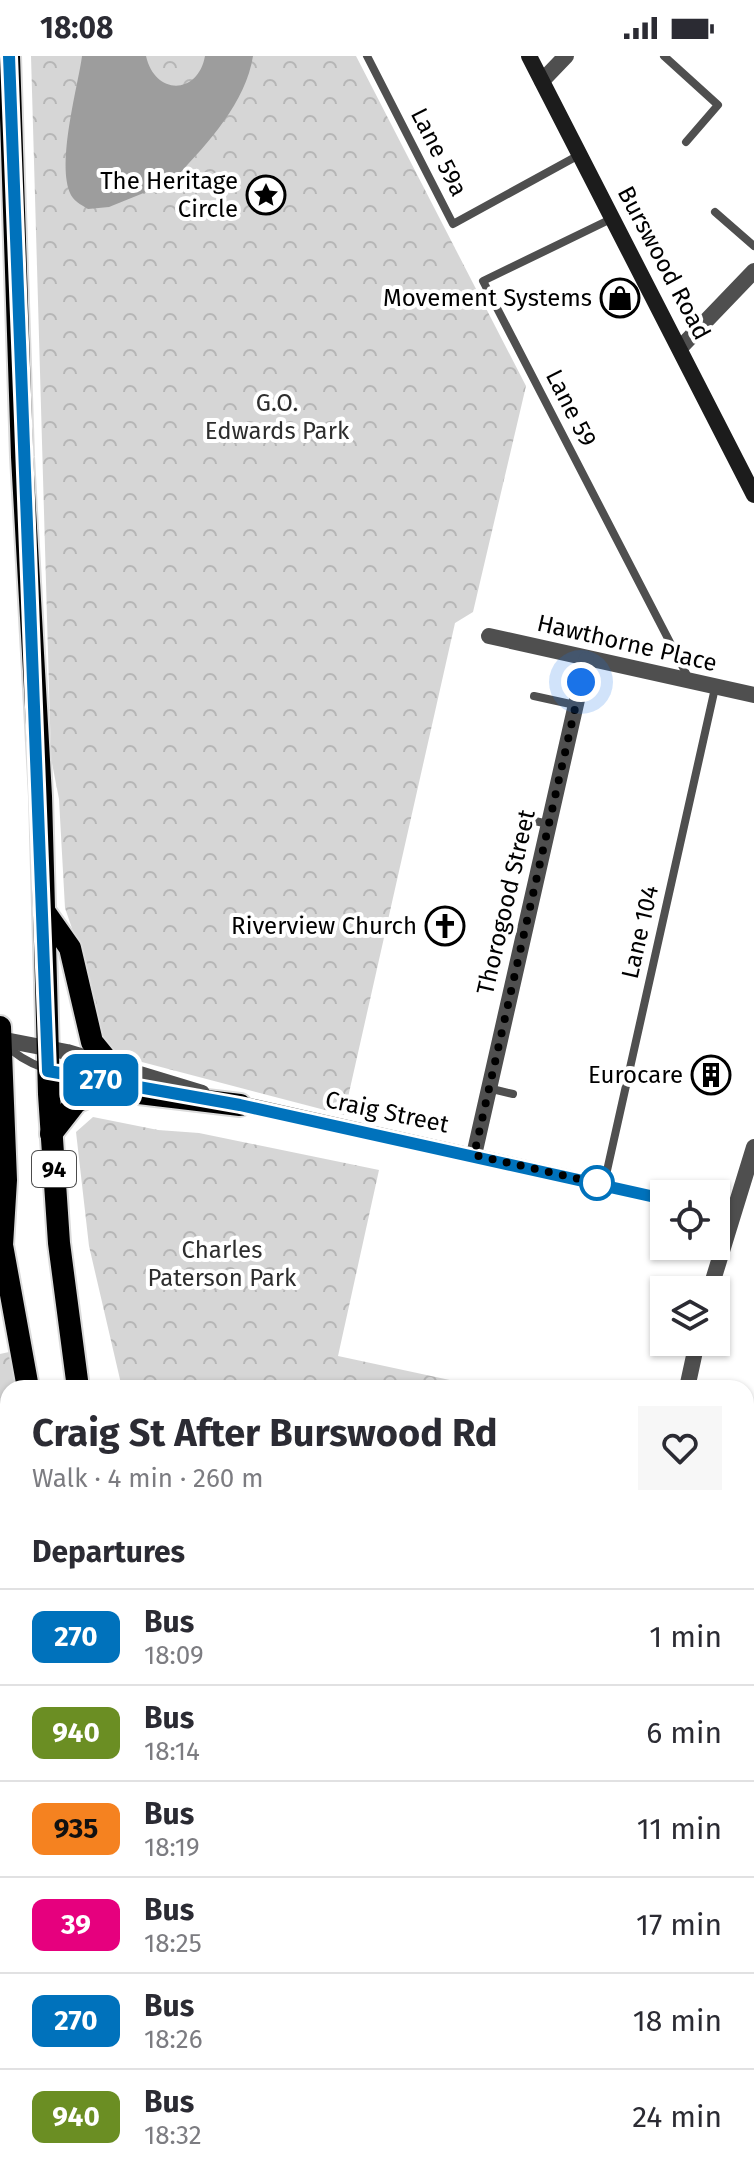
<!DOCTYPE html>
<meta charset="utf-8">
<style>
body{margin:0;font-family:"Fira Sans",sans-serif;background:#f7f7f7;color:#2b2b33;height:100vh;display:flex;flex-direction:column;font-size:30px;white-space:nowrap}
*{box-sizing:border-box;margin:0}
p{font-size:26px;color:#7c7c81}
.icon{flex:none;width:44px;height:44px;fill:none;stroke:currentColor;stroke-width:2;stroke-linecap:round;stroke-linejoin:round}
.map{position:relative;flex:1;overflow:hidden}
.panel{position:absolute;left:0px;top:1324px;width:754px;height:800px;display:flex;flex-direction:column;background:#fff;border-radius:24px 24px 0 0;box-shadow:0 2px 6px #0004}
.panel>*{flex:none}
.badge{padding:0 16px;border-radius:12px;font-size:28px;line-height:52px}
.buttons{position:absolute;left:650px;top:1124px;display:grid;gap:16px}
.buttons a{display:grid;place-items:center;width:80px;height:80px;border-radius:0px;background:#fff;box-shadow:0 2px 6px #0004;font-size:40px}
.you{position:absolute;width:40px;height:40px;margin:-20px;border:6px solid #fff;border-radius:50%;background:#1a73e8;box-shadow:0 0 0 12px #1a73e833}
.map>.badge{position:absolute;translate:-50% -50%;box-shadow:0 0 0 4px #fff}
h2{padding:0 32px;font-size:30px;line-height:72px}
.round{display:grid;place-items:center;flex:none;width:84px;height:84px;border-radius:0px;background:#f7f7f7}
.overview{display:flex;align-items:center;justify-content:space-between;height:136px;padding:0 32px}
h1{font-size:38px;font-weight:700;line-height:60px}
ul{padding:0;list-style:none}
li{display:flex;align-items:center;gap:24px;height:96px;padding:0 32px;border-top:2px solid #e1e1e2}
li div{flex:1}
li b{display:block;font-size:30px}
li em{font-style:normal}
li .badge{min-width:88px;font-weight:700;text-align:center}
.status{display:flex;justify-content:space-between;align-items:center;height:56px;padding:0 40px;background:#fff;direction:ltr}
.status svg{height:22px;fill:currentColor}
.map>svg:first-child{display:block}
</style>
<div class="status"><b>18:08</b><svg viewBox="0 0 49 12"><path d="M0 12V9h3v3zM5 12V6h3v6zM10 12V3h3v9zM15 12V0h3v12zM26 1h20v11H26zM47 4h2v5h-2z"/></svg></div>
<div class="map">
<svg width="754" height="2124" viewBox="0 0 754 2124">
<defs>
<pattern id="park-crowns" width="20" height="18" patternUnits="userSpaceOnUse" patternTransform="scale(2)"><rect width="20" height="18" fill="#d6d6d6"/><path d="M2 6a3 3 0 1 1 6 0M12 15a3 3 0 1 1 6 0" fill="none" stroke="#b6b6b6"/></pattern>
</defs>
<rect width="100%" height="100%" fill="#fff"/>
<g fill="url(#park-crowns)">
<polygon points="31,0 356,0 526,330 473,556 455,567 344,1059 119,1000 105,989 89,922 65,852 59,743 51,702"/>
<polygon points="93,1061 158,1074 199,1077 379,1114 338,1300 487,1332 122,1332 89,1190 76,1076"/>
<polygon points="9,1296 18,1332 8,1332 8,2116 205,2116 201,2124 0,2124 0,1298"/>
<polygon points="746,1486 754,1494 754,1706 746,1713"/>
</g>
<path fill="#9d9d9d" d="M82,0H146C155,40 198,39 205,0H253C246,46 208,87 178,119L160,116L152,124L151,134L109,151L88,153C83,150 76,146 73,142C54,115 78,31 82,0Z"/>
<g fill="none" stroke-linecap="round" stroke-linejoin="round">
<g stroke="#dbdbdb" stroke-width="26">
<g id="trunk">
<polyline points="9,0 22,401 41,740 49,1038 59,1187 78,1332"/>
<polyline points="44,855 70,892 92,986 110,1008"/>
<polyline points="0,971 6,1124 2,1189 28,1332"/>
<polyline points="51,1078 76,1046 105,1033 240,1049"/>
<polyline points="746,1740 754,1733"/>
<polyline points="746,1815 754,1806"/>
<polyline points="469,2116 472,2124"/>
<polyline points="491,2116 494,2124"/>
<polyline points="579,2116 579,2124"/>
<polyline points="228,2124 232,2116"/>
<polyline points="284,2124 293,2116"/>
<polyline points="371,2124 382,2116"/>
</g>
</g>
<g stroke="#4f4f4f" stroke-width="8">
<polyline points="367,0 453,168 579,99"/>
<polyline points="664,0 718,49 686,86"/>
<polyline points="715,156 754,190"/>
<polyline points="613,162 483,225 690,625"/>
<polyline points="534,640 575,649"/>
<polyline points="522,762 548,768"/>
<path d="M4,987C32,1017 71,1018 109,1025"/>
<polyline points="488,1032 513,1038"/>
<polyline points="604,1128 715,632"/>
<polyline points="319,2124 328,2116"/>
<polyline points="341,2124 351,2116"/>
</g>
<g stroke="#4f4f4f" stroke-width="16">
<polyline points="542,25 566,0"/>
<polyline points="681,291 754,215"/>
<polyline points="489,580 754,639"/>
<polyline points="0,983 67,996 202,1037"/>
<polyline points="232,1046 664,1143"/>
<polyline points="474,1099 586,604"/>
<polyline points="710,1234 754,1091"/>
<polyline points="687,1332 697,1286"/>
<polyline points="746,1462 754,1470"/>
<polyline points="746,1916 754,1911"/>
<polyline points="644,2116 649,2124"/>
</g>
<g stroke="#1c1c1c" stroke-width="16">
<polyline points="529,0 754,439"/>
<polyline points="746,1877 754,1873"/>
</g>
<use href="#trunk" stroke="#000" stroke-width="22"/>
</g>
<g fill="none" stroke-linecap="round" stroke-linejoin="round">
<g stroke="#fff" stroke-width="18">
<path id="line" d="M9,0C21,338 37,676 48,1015L240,1049L664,1143"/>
</g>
<use href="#line" stroke="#0072bc" stroke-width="12"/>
<polyline stroke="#000" stroke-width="8" stroke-dasharray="0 14.4" points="581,626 474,1099 597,1127"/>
</g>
<defs>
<g id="sight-ring" transform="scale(2)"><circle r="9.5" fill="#fff" stroke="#000" stroke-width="1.5"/><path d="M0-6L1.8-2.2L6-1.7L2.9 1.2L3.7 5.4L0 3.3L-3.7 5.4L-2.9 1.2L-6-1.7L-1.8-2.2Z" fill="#000"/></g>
<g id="shop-ring" transform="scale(2)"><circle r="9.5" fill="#fff" stroke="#000" stroke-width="1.5"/><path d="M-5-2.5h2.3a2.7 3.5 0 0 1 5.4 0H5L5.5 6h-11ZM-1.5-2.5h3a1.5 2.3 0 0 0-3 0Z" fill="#000"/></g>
<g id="church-ring" transform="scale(2)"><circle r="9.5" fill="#fff" stroke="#000" stroke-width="1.5"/><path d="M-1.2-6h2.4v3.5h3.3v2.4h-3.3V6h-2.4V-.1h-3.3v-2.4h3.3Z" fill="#000"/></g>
<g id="building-ring" transform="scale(2)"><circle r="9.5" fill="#fff" stroke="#000" stroke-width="1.5"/><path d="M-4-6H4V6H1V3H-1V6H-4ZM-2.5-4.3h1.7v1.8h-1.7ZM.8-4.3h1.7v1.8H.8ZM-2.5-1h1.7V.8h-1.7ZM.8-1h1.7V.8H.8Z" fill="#000"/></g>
</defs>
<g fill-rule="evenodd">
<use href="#sight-ring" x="266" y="139"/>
<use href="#shop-ring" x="620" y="242"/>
<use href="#church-ring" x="445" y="870"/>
<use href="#building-ring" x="711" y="1019"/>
</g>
<circle fill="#fff" stroke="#0072bc" stroke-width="4" cx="597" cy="1127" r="16"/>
<g text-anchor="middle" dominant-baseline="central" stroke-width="8" stroke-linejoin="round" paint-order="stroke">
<rect fill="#fff" stroke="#4c4c4c" stroke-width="2" x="32" y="1095" width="44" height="36" rx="6"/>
<g font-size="22" font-weight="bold" fill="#000">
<text x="54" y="1113">94</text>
</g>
<g font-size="24" fill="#000" stroke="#fff">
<text transform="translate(439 96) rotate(63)">Lane 59a</text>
<text transform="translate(664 207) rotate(62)">Burswood Road</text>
<text transform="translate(571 352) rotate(63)">Lane 59</text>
<text transform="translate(627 587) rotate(13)">Hawthorne Place</text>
<text transform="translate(506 846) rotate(-77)">Thorogood Street</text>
<text transform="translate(640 876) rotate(-77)">Lane 104</text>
<text transform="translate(387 1056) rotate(12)">Craig Street</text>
</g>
<g font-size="24" fill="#000" stroke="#fff" text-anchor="end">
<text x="238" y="125">The Heritage<tspan x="238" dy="28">Circle</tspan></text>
<text x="592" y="242">Movement Systems</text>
<text x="417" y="870">Riverview Church</text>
<text x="683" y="1019">Eurocare</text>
</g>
<g font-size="24" fill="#2d2d2d" stroke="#fff">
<text x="277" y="347">G.O.<tspan x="277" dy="28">Edwards Park</tspan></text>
<text x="222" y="1194">Charles<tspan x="222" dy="28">Paterson Park</tspan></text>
</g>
</g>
</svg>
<div class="buttons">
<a><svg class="icon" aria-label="locate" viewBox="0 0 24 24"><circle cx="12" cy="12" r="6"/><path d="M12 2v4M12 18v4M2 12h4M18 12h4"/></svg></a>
<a><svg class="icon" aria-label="layers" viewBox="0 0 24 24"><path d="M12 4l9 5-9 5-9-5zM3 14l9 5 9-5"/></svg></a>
</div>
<div class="you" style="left:581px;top:626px"></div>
<b class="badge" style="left:101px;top:1024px;background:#0072bc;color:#fff">270</b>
<section class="panel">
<div class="overview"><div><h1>Craig St After Burswood Rd</h1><p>Walk · 4 min · 260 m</p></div><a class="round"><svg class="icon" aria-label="heart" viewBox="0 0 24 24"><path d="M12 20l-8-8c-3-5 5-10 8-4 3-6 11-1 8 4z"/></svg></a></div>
<h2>Departures</h2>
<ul>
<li><span class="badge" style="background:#0072bc;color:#fff">270</span><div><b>Bus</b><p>18:09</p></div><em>1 min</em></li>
<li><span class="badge" style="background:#6b8e23;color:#fff">940</span><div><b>Bus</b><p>18:14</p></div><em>6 min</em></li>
<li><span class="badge" style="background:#f58220;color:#111">935</span><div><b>Bus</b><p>18:19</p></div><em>11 min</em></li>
<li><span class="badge" style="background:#e6007e;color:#fff">39</span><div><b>Bus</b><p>18:25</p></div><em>17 min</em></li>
<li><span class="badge" style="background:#0072bc;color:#fff">270</span><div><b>Bus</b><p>18:26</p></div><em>18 min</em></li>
<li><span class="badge" style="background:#6b8e23;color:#fff">940</span><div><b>Bus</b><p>18:32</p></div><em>24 min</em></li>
</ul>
</section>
</div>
